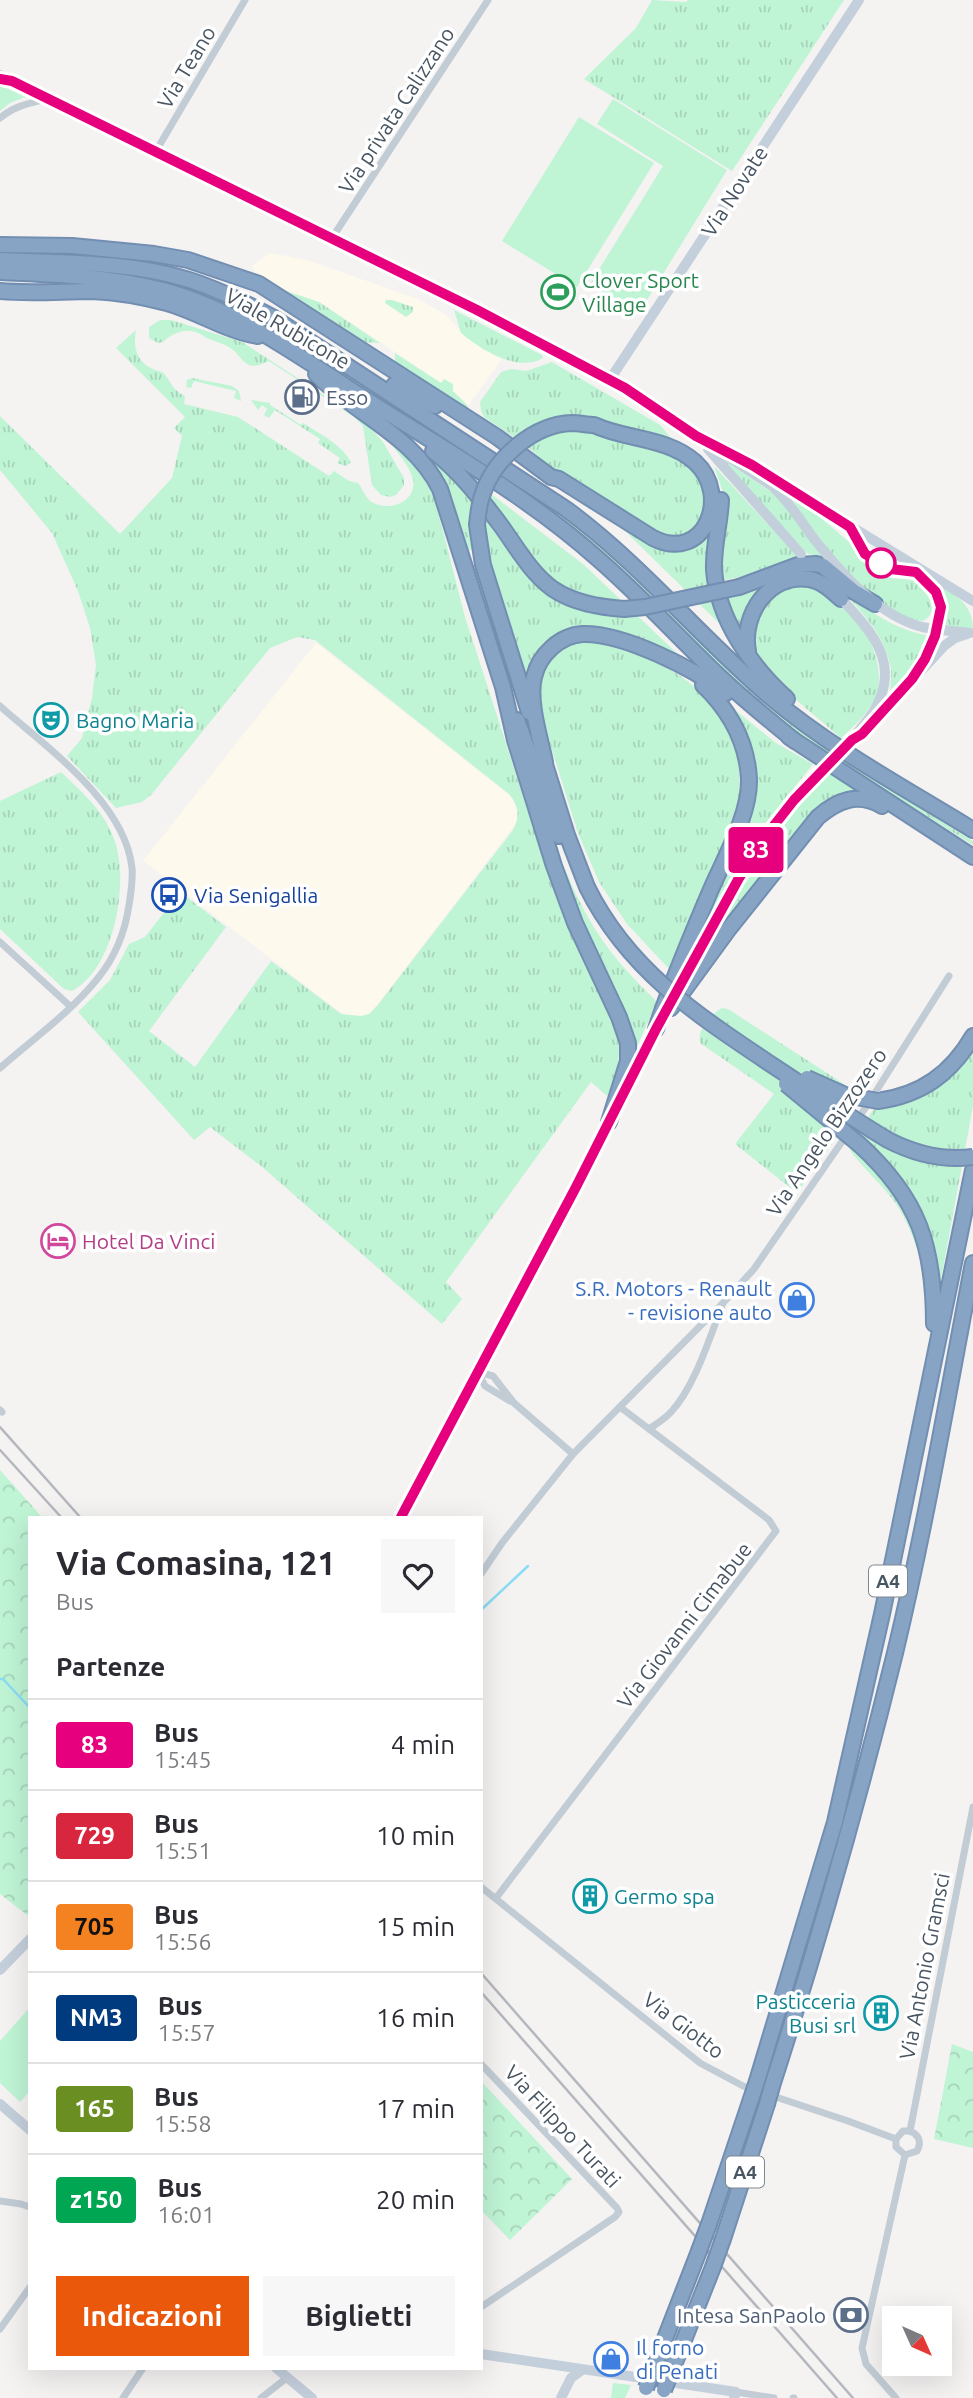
<!DOCTYPE html>
<html lang="it">
<style>
body{margin:0;font-family:Ubuntu,sans-serif;background:#f7f7f7;color:#2b2b33;height:100vh;display:flex;flex-direction:column;font-size:26px;white-space:nowrap}
*{box-sizing:border-box;margin:0}
p{font-size:23px;color:#7c7c81}
.icon{flex:none;width:38px;height:38px;fill:none;stroke:currentColor;stroke-width:2;stroke-linecap:round;stroke-linejoin:round}
.map{position:relative;flex:1;overflow:hidden}
.side{position:absolute;left:28px;top:1516px;width:455px;height:854px;display:flex;flex-direction:column;background:#fff;border-radius:0px;box-shadow:0 7px 28px #0002}
.side>*{flex:none}
.badge{padding:0 14px;border-radius:5px;font-size:24px;line-height:46px}
.needle{width:46px;rotate:135deg}
.buttons{position:absolute;left:882px;top:2306px;display:grid;gap:14px}
.buttons a{display:grid;place-items:center;width:70px;height:70px;border-radius:0px;background:#fff;box-shadow:0 7px 28px #0002;font-size:35px}
.map>.badge{position:absolute;translate:-50% -50%;box-shadow:0 0 0 4px #fff}
h2{padding:0 28px;font-size:26px;line-height:63px}
.round{display:grid;place-items:center;flex:none;width:74px;height:74px;border-radius:0px;background:#f7f7f7}
.head{display:flex;align-items:center;justify-content:space-between;height:119px;padding:0 28px}
h1{font-size:33px;font-weight:600;line-height:52px}
.action{display:flex;gap:14px;margin-top:auto;padding:14px 28px}
.action a{flex:1;height:80px;border-radius:0px;background:#ea580c;color:#fff;font-size:28px;font-weight:600;line-height:80px;text-align:center}
.action a+a{background:#f7f7f7;color:#2b2b33}
ul{padding:0;list-style:none}
li{display:flex;align-items:center;gap:21px;height:91px;padding:0 28px;border-top:2px solid #e1e1e2}
li div{flex:1}
li b{display:block;font-size:26px}
li em{font-style:normal}
li .badge{min-width:77px;font-weight:700;text-align:center}
.map>svg:first-child{display:block}
</style>
<div class="map">
<svg width="973" height="2398" viewBox="0 0 973 2398">
<defs>
<pattern id="grass-tufts" width="24" height="20" patternUnits="userSpaceOnUse" patternTransform="scale(1.75)"><rect width="24" height="20" fill="#bff4d5"/><path d="M3 7l-1-3M5 7V3M7 7l1-3M15 17l-1-3M17 17v-4M19 17l1-3" fill="none" stroke="#a6d3b9"/></pattern>
<pattern id="forest-crowns" width="20" height="18" patternUnits="userSpaceOnUse" patternTransform="scale(1.75)"><rect width="20" height="18" fill="#bff4d5"/><path d="M2 6a3 3 0 1 1 6 0M12 15a3 3 0 1 1 6 0" fill="none" stroke="#a6d3b9"/></pattern>
</defs>
<rect width="100%" height="100%" fill="#f5f2f2"/>
<g fill="#fef9ed">
<polygon points="270,253 307,260 418,299 446,315 465,336 502,359 468,406 453,391 320,302 283,290 255,272 252,266"/>
<polygon points="316,643 527,809 360,1027 143,861"/>
</g>
<g fill="url(#grass-tufts)">
<polygon points="652,0 686,2 688,0 844,0 732,171 584,79 636,28"/>
<polygon points="0,85 25,97 10,103 0,111"/>
<polygon points="44,267 109,270 182,282 253,311 533,490 598,541 823,745 849,764 973,841 973,845 863,776 822,753 797,735 739,686 638,588 422,427 313,357 278,335 172,287 140,278 109,273"/>
<polygon points="283,290 319,302 380,343 358,342 282,292"/>
<polygon points="386,300 392,300 413,307 413,312 406,317 385,303"/>
<path d="M454,310L542,355L543,358C518,373 481,350 461,333Z"/>
<path d="M160,320H171L242,342L365,422L383,442L404,478V485L396,495L390,497L381,495L372,485L363,426L354,417L269,361C243,374 245,357 229,347C222,343 214,341 206,338C192,326 176,330 163,342L158,343L149,338V327Z"/>
<path d="M136,330C133,345 136,361 151,368C152,369 161,372 162,372C171,379 170,389 185,396L184,404L238,417L329,476L334,471L349,481L358,483C362,488 365,496 370,501C387,513 417,503 413,480C411,467 397,453 390,442L391,440L413,461L434,496L465,617L537,839L565,914L611,1010L620,1049L615,1082L607,1096L591,1082L446,1282L462,1299L442,1324L261,1166L210,1127L194,1140L78,1012L110,980L129,944L145,937L180,892L226,927L149,1031L195,1067L271,961L341,1014L361,1016L369,1014L377,1006L513,830C520,816 519,807 509,794L315,640L297,637L270,648L151,795L142,802L116,808L67,756L82,738L92,698L96,665L90,628L78,591L52,533L0,470V416L120,534L172,478L182,436L174,428L185,417L116,348Z"/>
<polygon points="395,353 441,383 444,379 453,384 453,391 468,406 465,412 395,364"/>
<path d="M552,362L660,425L702,475L708,508C694,533 690,539 660,536L551,468L527,446L484,417L481,411L480,402L501,372L511,369L526,371Z"/>
<polygon points="192,378 232,386 239,391 241,401 234,398 236,391 194,381 191,388 186,387 187,380"/>
<path d="M251,400L270,403V405L301,425L303,423C320,434 341,444 351,462L346,466L337,463L340,458L318,443L320,439L275,410L269,418L264,415L267,409L262,405L258,410Z"/>
<polygon points="724,460 777,496 830,563 821,557 808,554 723,462"/>
<polygon points="437,461 454,476 537,580 615,610 609,600 571,592 539,570 474,481 583,564 685,661 599,630 549,641 537,654 527,679 524,678 484,547 469,550 447,487 434,464"/>
<polygon points="714,466 797,556 763,572 720,581 719,568 723,492"/>
<path d="M792,500L815,513L849,542L868,565L890,578L914,580C926,591 942,611 923,621C875,617 818,537 792,500Z"/>
<polygon points="589,502 666,548 710,528 708,553 726,630 625,531"/>
<polygon points="798,566 830,573 760,591 743,614 740,632 720,591"/>
<path d="M925,577C948,592 973,599 973,629L946,626Z"/>
<path d="M831,579C861,605 889,629 930,636L918,660L891,696C889,687 893,675 890,664C882,629 854,604 831,579Z"/>
<path d="M797,584C842,588 892,650 876,696C869,713 854,726 841,738L774,681L751,650V621L771,594Z"/>
<path d="M580,639C673,652 761,713 735,818L671,971L627,924L599,882L578,833L537,702L540,669L557,648Z"/>
<polygon points="720,698 776,743 813,764 758,833 703,929 700,928 751,792"/>
<path d="M61,772C81,791 105,812 114,839C130,880 115,969 72,991L64,989L0,929V801Z"/>
<path d="M828,772L860,792L840,796L715,938C744,878 778,817 828,772Z"/>
<path d="M547,824C563,864 578,906 603,941C619,964 638,983 657,1002L631,1060L573,907Z"/>
<path d="M722,1008L728,1009L844,1084L853,1092L830,1127L839,1134L797,1193L735,1144L774,1094L700,1043C697,1030 711,1014 722,1008Z"/>
<path d="M973,1044V1106L941,1279L938,1278L927,1235L872,1161L903,1204L925,1259L921,1262C915,1241 907,1219 894,1201C886,1189 850,1155 849,1147L877,1104L906,1098Z"/>
<polygon points="613,2383 631,2385 625,2398 611,2398"/>
</g>
<g fill="url(#forest-crowns)">
<polygon points="0,1470 42,1517 44,1515 47,1517 30,1517 30,1912 27,1915 0,1894"/>
<polygon points="952,2044 973,2052 973,2148 934,2139"/>
<polygon points="481,2081 572,2179 510,2240 481,2210"/>
</g>
<g fill="#bff4d5">
<polygon points="613,99 727,170 639,313 590,284 663,166 597,124"/>
<polygon points="579,117 654,163 577,287 502,241"/>
<polygon points="30,2007 30,2091 20,2102 0,2083 0,2041"/>
</g>
<g fill="none" stroke-linecap="round" stroke-linejoin="round">
<g stroke="#89dcf5" stroke-width="2.5">
<polyline points="481,1610 528,1566"/>
<polyline points="0,1679 3,1679 30,1708"/>
</g>
<g stroke="#728eb1" stroke-width="18">
<g id="highway">
<path d="M0,245L72,246L154,254L188,260L259,284L497,437L551,477L559,479L653,538C704,564 732,496 695,462C667,437 626,440 594,425"/>
<path d="M0,260C61,263 127,261 186,279C216,288 246,303 274,318L566,509C641,564 699,636 769,696C832,749 903,787 973,830"/>
<path d="M0,272C55,275 109,276 163,290C232,308 293,352 353,391C435,444 524,493 597,558C640,595 678,637 719,676C743,699 769,720 795,741"/>
<path d="M0,291C30,294 62,291 92,291C116,292 144,297 167,303C199,312 226,331 258,336"/>
<path d="M316,374C356,415 413,435 440,489L503,687L515,740L554,866L575,923L619,1017L628,1043V1061L609,1122"/>
<polyline points="394,385 435,406"/>
<path d="M433,451C460,472 482,500 502,527C517,548 531,573 553,589C574,603 599,607 624,609"/>
<path d="M721,500C720,524 713,547 714,570C718,620 751,666 787,699"/>
<polyline points="477,525 483,565 529,712"/>
<polyline points="739,587 798,565 816,564 823,566 853,591 875,604"/>
<path d="M748,651C741,615 769,573 809,579C822,581 832,591 841,599"/>
<polyline points="517,720 559,836"/>
<polyline points="789,737 973,857"/>
<polyline points="542,755 567,835 587,887"/>
<path d="M545,762C540,738 528,701 534,677C539,655 560,635 583,634C624,633 694,669 726,693"/>
<path d="M671,1008L728,930L818,817C838,800 858,792 882,806"/>
<path d="M656,1029C671,983 690,939 709,894C723,860 750,816 749,779C747,741 730,711 703,685"/>
<path d="M878,1101C921,1095 951,1074 973,1036"/>
<path d="M860,1145C919,1199 934,1246 934,1324"/>
<polyline points="757,2081 835,1822 882,1614 973,1170"/>
<path d="M772,2086C818,1943 859,1799 895,1653C926,1524 948,1393 973,1263"/>
<polyline points="709,2224 751,2099"/>
<polyline points="723,2239 767,2104"/>
<polyline points="652,2372 699,2251"/>
<polyline points="670,2375 713,2267"/>
</g>
</g>
<g stroke="#c2ccd5" stroke-width="7">
<path d="M0,118C14,106 30,103 47,99"/>
<polyline points="156,151 245,0"/>
<polyline points="332,238 488,0"/>
<path d="M0,706C46,747 125,802 132,868C133,879 131,893 129,905C125,932 116,956 98,978C71,1012 33,1039 0,1068"/>
<polyline points="0,942 70,1006"/>
<polyline points="478,1372 493,1376 514,1403 573,1454"/>
<polyline points="478,1372 485,1386 510,1401"/>
<polyline points="0,1410 2,1412"/>
<path d="M649,1429C656,1424 665,1419 671,1412C695,1386 709,1339 722,1306"/>
<polyline points="481,1574 502,1543 573,1454 723,1303 754,1269 868,1104 949,976"/>
<polyline points="481,1887 700,2063 743,2086 848,2121 896,2139"/>
<polyline points="496,1898 776,1531 769,1520 620,1407"/>
<polyline points="481,2064 617,2208 619,2212 615,2217 481,2307"/>
<polyline points="910,2131 973,1807"/>
<polyline points="905,2155 896,2147 896,2139 903,2131 910,2131"/>
<path d="M905,2155L917,2151C922,2142 919,2135 910,2131"/>
<polyline points="0,2201 21,2204 30,2207"/>
<polyline points="0,2329 30,2287"/>
<polyline points="736,2392 774,2398"/>
<polyline points="123,2398 143,2368"/>
<polyline points="261,2398 288,2377"/>
<polyline points="793,2398 794,2398"/>
<polyline points="896,2398 866,2364 862,2348 905,2155"/>
</g>
<g stroke="#c4cfdc" stroke-width="10">
<path d="M0,75L476,310L625,388L772,486C790,502 801,522 815,540C842,574 879,616 922,627C937,630 954,631 970,633"/>
<polyline points="609,381 859,0"/>
<polyline points="708,449 801,554"/>
<polyline points="746,462 973,601"/>
<path d="M918,574C939,593 944,600 936,629C933,640 930,651 924,661"/>
<path d="M836,593C867,627 903,660 875,709C869,720 859,729 852,740"/>
<polyline points="871,725 944,646 955,638 967,634"/>
<path d="M680,987C720,911 755,842 814,778"/>
<polyline points="622,1095 660,1022"/>
<polyline points="401,1517 612,1116"/>
<polyline points="0,1970 30,1939"/>
<polyline points="0,2104 30,2130"/>
<polyline points="481,2354 736,2392 734,2398"/>
<polyline points="276,2368 312,2398"/>
<polyline points="561,2398 571,2378 582,2370"/>
</g>
<use href="#highway" stroke="#87a4c5" stroke-width="14"/>
<g stroke="#b4b7bd" stroke-width="2.5">
<polyline points="0,1427 80,1517"/>
<polyline points="0,1450 61,1517"/>
<polyline points="481,1973 853,2398"/>
<polyline points="481,1992 837,2398"/>
</g>
<g stroke="#728eb1" stroke-width="18" stroke-linecap="butt">
<g id="highway-bridge">
<path d="M477,525C478,515 479,503 483,493C495,458 534,424 572,423C579,423 587,425 594,425"/>
<polyline points="624,609 645,607 739,587"/>
<path d="M587,887C628,970 697,1015 772,1065C810,1090 848,1116 888,1140C915,1154 942,1161 973,1157"/>
<polyline points="807,1078 845,1095 878,1101"/>
<polyline points="786,1084 860,1145"/>
<polyline points="751,2099 757,2081"/>
<polyline points="767,2104 772,2086"/>
<polyline points="699,2251 709,2224"/>
<polyline points="713,2267 723,2239"/>
<polyline points="646,2388 652,2372"/>
<polyline points="664,2390 670,2375"/>
</g>
</g>
<polyline stroke="#c4cfdc" stroke-width="10" points="814,778 852,740"/>
<use href="#highway-bridge" stroke="#87a4c5" stroke-width="14"/>
</g>
<g fill="none" stroke-linecap="round" stroke-linejoin="round">
<g stroke="#fff" stroke-width="16">
<polyline id="line" points="0,79 12,81 477,310 625,388 696,436 752,465 850,527 865,554 891,569 916,572 936,592 941,607 935,636 925,659 912,679 862,734 852,740 794,800 772,828 739,878 656,1029 576,1187 401,1517"/>
</g>
<use href="#line" stroke="#e6007e" stroke-width="10"/>
</g>
<defs>
<g id="stadium-ring" transform="scale(1.75)"><circle r="9.5" fill="#fff" stroke="#2e9e5b" stroke-width="1.5"/><path d="M0-5a6.5 5 0 1 0 0 10a6.5 5 0 1 0 0-10ZM-3.5-1.8h7v3.6h-7Z" fill="#2e9e5b"/></g>
<g id="fuel-ring" transform="scale(1.75)"><circle r="9.5" fill="#fff" stroke="#5c6f8a" stroke-width="1.5"/><path d="M-5.5-6h7V0h2V4h1.3V-2.5L3-4.5l.8-.8L6-3V5H2.5V1h-1V6h-7ZM-4.2-4.7v3.2H.2V-4.7Z" fill="#5c6f8a"/></g>
<g id="theatre-ring" transform="scale(1.75)"><circle r="9.5" fill="#fff" stroke="#0f9aa8" stroke-width="1.5"/><path d="M-5-5.5Q0-4 5-5.5V0Q5 5 0 6Q-5 5-5 0ZM-3.3-2.5H-1v1.5H-3.3ZM1-2.5H3.3v1.5H1ZM-2.8 1Q0 5.5 2.8 1Z" fill="#0f9aa8"/></g>
<g id="bus-ring" transform="scale(1.75)"><circle r="9.5" fill="#fff" stroke="#1a4fb4" stroke-width="1.5"/><path d="M-5-6H5V4H4V6H2V4H-2V6H-4V4H-5ZM-3.5-4V0h7V-4ZM-3.5 1.2v1.5H-2V1.2ZM2 1.2v1.5H3.5V1.2Z" fill="#1a4fb4"/></g>
<g id="hotel-ring" transform="scale(1.75)"><circle r="9.5" fill="#fff" stroke="#d1479c" stroke-width="1.5"/><path d="M-6-4.5h1.5V1H6V5H4.5V3h-9V5H-6ZM-4 0a1.8 1.8 0 1 1 3.6 0ZM.5 0V-2.5h3Q6-2.5 6 0Z" fill="#d1479c"/></g>
<g id="shop-ring" transform="scale(1.75)"><circle r="9.5" fill="#fff" stroke="#3f7fe0" stroke-width="1.5"/><path d="M-5-2.5h2.3a2.7 3.5 0 0 1 5.4 0H5L5.5 6h-11ZM-1.5-2.5h3a1.5 2.3 0 0 0-3 0Z" fill="#3f7fe0"/></g>
<g id="building-ring" transform="scale(1.75)"><circle r="9.5" fill="#fff" stroke="#0f9aa8" stroke-width="1.5"/><path d="M-4-6H4V6H1V3H-1V6H-4ZM-2.5-4.3h1.7v1.8h-1.7ZM.8-4.3h1.7v1.8H.8ZM-2.5-1h1.7V.8h-1.7ZM.8-1h1.7V.8H.8Z" fill="#0f9aa8"/></g>
<g id="bank-ring" transform="scale(1.75)"><circle r="9.5" fill="#fff" stroke="#5c6f8a" stroke-width="1.5"/><path d="M-6-4H6V4H-6ZM0-2.3a2.3 2.3 0 1 0 0 4.6a2.3 2.3 0 1 0 0-4.6Z" fill="#5c6f8a"/></g>
</defs>
<g fill-rule="evenodd">
<use href="#stadium-ring" x="558" y="292"/>
<use href="#fuel-ring" x="302" y="397"/>
<use href="#theatre-ring" x="51" y="720"/>
<use href="#bus-ring" x="169" y="895"/>
<use href="#hotel-ring" x="58" y="1241"/>
<use href="#shop-ring" x="797" y="1300"/>
<use href="#building-ring" x="590" y="1896"/>
<use href="#building-ring" x="881" y="2013"/>
<use href="#bank-ring" x="851" y="2315"/>
<use href="#shop-ring" x="611" y="2359"/>
</g>
<circle fill="#fff" stroke="#e6007e" stroke-width="3.5" cx="881" cy="563" r="14"/>
<g text-anchor="middle" dominant-baseline="central" stroke-width="7" stroke-linejoin="round" paint-order="stroke">
<g fill="#fff" stroke="#7f8891" stroke-width="2">
<rect x="869" y="1565.5" width="38" height="31" rx="5"/>
<rect x="726" y="2156.5" width="38" height="31" rx="5"/>
</g>
<g font-size="19" font-weight="bold" fill="#485562">
<text x="888" y="1581">A4</text>
<text x="745" y="2172">A4</text>
</g>
<g font-size="21" fill="#485562" stroke="#fff">
<text transform="translate(186 67) rotate(-59)">Via Teano</text>
<text transform="translate(396 110) rotate(-57)">Via privata Calizzano</text>
<text transform="translate(734 191) rotate(-57)">Via Novate</text>
<text transform="translate(288 328) rotate(30)">Viale Rubicone</text>
<text transform="translate(826 1132) rotate(-56)">Via Angelo Bizzozero</text>
<text transform="translate(684 1625) rotate(-52)">Via Giovanni Cimabue</text>
<text transform="translate(924 1966) rotate(-79)">Via Antonio Gramsci</text>
<text transform="translate(684 2025) rotate(37)">Via Giotto</text>
<text transform="translate(563 2126) rotate(47)">Via Filippo Turati</text>
</g>
<g font-size="21" fill="#27864d" stroke="#fff" text-anchor="start">
<text x="582" y="280">Clover Sport<tspan x="582" dy="24">Village</tspan></text>
</g>
<g font-size="21" fill="#4e5e75" stroke="#fff" text-anchor="start">
<text x="326" y="397">Esso</text>
<text x="826" y="2315" text-anchor="end">Intesa SanPaolo</text>
</g>
<g font-size="21" fill="#0d838f" stroke="#fff" text-anchor="start">
<text x="76" y="720">Bagno Maria</text>
<text x="614" y="1896">Germo spa</text>
<text x="856" y="2001" text-anchor="end">Pasticceria<tspan x="856" dy="24">Busi srl</tspan></text>
</g>
<g font-size="21" fill="#164399" stroke="#fff" text-anchor="start">
<text x="194" y="895">Via Senigallia</text>
</g>
<g font-size="21" fill="#b23c85" stroke="#fff" text-anchor="start">
<text x="82" y="1241">Hotel Da Vinci</text>
</g>
<g font-size="21" fill="#366cbe" stroke="#fff" text-anchor="end">
<text x="772" y="1288">S.R. Motors - Renault<tspan x="772" dy="24">- revisione auto</tspan></text>
<text x="636" y="2347" text-anchor="start">Il forno<tspan x="636" dy="24">di Penati</tspan></text>
</g>
</g>
</svg>
<div class="buttons">
<a><svg class="needle" viewBox="-14 -14 28 28"><path d="M0-13l5 13h-10z" fill="#e53935"/><path d="M0 13l5-13h-10z" fill="#7c7c81"/></svg></a>
</div>
<b class="badge" style="left:756px;top:850px;background:#e6007e;color:#fff">83</b>
<section class="side">
<div class="head"><div><h1>Via Comasina, 121</h1><p>Bus</p></div><a class="round"><svg class="icon" aria-label="heart" viewBox="0 0 24 24"><path d="M12 20l-8-8c-3-5 5-10 8-4 3-6 11-1 8 4z"/></svg></a></div>
<h2>Partenze</h2>
<ul>
<li><span class="badge" style="background:#e6007e;color:#fff">83</span><div><b>Bus</b><p>15:45</p></div><em>4 min</em></li>
<li><span class="badge" style="background:#d7263d;color:#fff">729</span><div><b>Bus</b><p>15:51</p></div><em>10 min</em></li>
<li><span class="badge" style="background:#f58220;color:#111">705</span><div><b>Bus</b><p>15:56</p></div><em>15 min</em></li>
<li><span class="badge" style="background:#003b80;color:#fff">NM3</span><div><b>Bus</b><p>15:57</p></div><em>16 min</em></li>
<li><span class="badge" style="background:#6b8e23;color:#fff">165</span><div><b>Bus</b><p>15:58</p></div><em>17 min</em></li>
<li><span class="badge" style="background:#00a651;color:#fff">z150</span><div><b>Bus</b><p>16:01</p></div><em>20 min</em></li>
</ul>
<div class="action"><a>Indicazioni</a><a>Biglietti</a></div>
</section>
</div>
